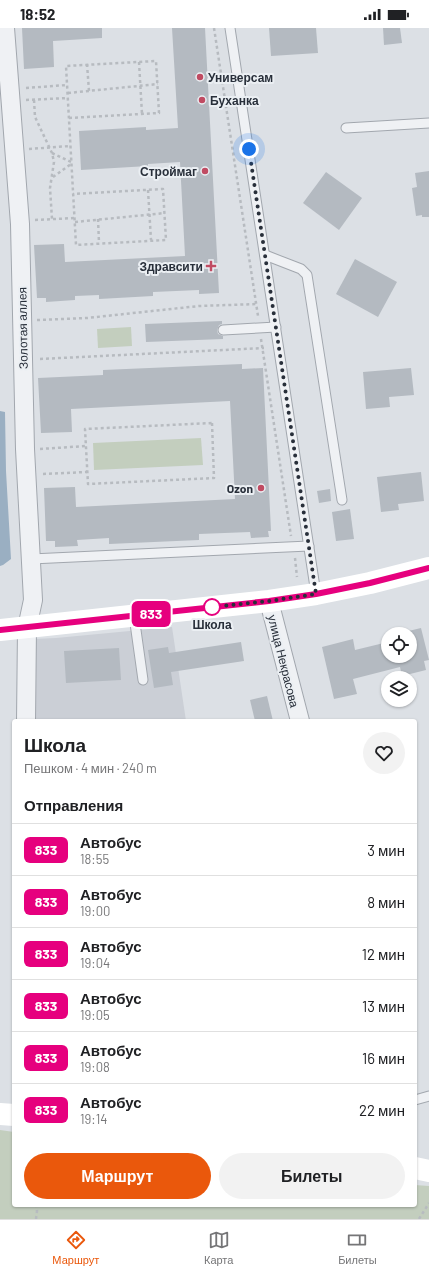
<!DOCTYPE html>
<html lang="ru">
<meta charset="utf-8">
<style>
body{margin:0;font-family:Barlow,sans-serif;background:#f2f2f2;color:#202124;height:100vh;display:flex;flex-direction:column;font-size:15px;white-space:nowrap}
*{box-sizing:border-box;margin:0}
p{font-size:13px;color:#757577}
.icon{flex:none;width:22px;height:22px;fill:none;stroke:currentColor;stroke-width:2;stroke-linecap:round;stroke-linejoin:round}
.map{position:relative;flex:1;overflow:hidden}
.sheet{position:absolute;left:12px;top:691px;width:405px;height:488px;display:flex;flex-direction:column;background:#fff;border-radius:4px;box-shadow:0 1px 3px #0004}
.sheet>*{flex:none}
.badge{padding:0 8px;border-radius:6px;font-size:14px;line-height:26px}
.controls{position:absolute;left:381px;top:599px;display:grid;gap:8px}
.controls a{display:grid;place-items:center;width:36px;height:36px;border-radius:50%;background:#fff;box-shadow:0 1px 3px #0004;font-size:20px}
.you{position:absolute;width:20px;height:20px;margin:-10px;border:3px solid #fff;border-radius:50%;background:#1a73e8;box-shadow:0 0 0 6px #1a73e833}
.map>.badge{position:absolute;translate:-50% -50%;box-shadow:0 0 0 2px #fff}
h2{padding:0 12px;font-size:15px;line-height:36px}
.round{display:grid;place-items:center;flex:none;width:42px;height:42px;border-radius:21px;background:#f2f2f2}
.overview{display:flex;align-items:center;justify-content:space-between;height:68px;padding:0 12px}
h1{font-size:19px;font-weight:600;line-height:30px}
.button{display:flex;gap:8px;margin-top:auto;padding:8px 12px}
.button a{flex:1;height:46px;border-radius:24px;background:#ea580c;color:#fff;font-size:16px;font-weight:600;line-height:46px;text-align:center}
.button a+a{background:#f2f2f2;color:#202124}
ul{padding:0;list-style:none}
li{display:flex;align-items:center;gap:12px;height:52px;padding:0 12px;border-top:1px solid #e0e0e0}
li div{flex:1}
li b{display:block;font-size:15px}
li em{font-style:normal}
li .badge{min-width:44px;font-weight:700;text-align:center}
.status{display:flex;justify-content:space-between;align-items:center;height:28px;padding:0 20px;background:#fff;direction:ltr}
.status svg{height:11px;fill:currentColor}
.tabs{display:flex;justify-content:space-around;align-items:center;height:56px;border-top:1px solid #e0e0e0;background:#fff;font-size:11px;color:#757577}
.tabs a{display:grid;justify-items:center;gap:2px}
.tabs .current{color:#ea580c}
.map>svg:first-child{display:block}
</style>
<div class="status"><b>18:52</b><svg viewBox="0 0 49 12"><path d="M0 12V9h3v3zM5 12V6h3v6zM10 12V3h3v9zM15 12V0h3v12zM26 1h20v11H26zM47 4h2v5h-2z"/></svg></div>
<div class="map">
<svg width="429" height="1191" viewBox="0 0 429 1191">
<rect width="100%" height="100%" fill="#dce0e5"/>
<polygon fill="#cbcfd6" points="172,599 186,693 33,693 33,611 56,610"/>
<g fill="#c3cebe">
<polygon points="131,299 132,318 98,320 97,301"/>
<polygon points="201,410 203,437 94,442 93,415"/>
<polygon points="0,1102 14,1104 14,1177 415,1177 415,1157 429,1158 429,1191 0,1191"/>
</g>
<polygon fill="#9aafc2" points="0,383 5,384 6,443 11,531 3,537 0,538"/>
<g fill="#b4bac1">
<polygon points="22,0 102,0 102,10 53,13 54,39 24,41"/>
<polygon points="172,0 205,0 219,265 199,266 199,262 153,264 153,268 99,271 99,267 75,268 75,272 46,274 46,270 37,270 34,217 64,216 65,234 185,228 180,134 148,136 148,138 81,142 79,103 146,99 146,102 178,100"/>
<polygon points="269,0 316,0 318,25 271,28"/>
<polygon points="383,0 400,0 402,15 384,17"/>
<polygon points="429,143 429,189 422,189 422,187 416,188 412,160 417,159 415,145"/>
<polygon points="326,144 362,170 339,202 303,175"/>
<polygon points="355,231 397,254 378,289 336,266"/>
<polygon points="222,293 222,296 219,297 217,302 218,306 223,308 223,311 146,314 145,296"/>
<polygon points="242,336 242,341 263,340 271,503 268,503 269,509 251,510 250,504 199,506 199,512 109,516 109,510 77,512 78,518 55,519 55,513 46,513 44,460 75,459 76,479 235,471 230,373 71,381 72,404 41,405 38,350 103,347 103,342"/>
<polygon points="411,340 414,367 389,369 390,379 366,381 363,344"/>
<polygon points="421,444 424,473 398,476 399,482 381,484 377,449"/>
<polygon points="330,461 331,473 319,475 317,463"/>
<polygon points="350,481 354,511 336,513 332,484"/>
<polygon points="421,600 429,632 424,633 426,642 402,648 400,639 353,651 357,666 334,671 322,619 353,611 355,622 388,614 388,628 410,628 410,606 396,606"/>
<polygon points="241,614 244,633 171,644 173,657 154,660 148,622 168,619 169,625"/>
<polygon points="119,620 121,652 66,655 64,623"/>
<polygon points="267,668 273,693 255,693 250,672"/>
</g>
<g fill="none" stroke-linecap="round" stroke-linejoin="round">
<g stroke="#a2a7ae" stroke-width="11">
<g id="lane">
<polyline points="230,0 316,566"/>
<polyline points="346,100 429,95"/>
<polyline points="265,227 301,241 307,247 342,472"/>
<polyline points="223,302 276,299"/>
<polyline points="31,531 309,518"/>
<polyline points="134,588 143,652"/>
<polyline points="415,1072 429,1068"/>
</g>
</g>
<g stroke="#a2a7ae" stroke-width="20">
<g id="street">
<polyline points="5,0 20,196 25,421 33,572 27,600 26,693"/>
<polyline points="269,573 300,693"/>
</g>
</g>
<g stroke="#b7bbc0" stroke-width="2.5" stroke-dasharray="3 3" stroke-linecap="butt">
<polyline points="214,0 258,288"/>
<polyline points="139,34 142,86"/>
<polyline points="87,36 89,63"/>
<polyline points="26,60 67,57"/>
<polyline points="68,65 158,56"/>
<polyline points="26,72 68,70"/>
<polyline points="34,72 35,89 52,125 54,134 50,160 52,191"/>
<polyline points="69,90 159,85 156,33 66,38 76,217 166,212 163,161 73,166"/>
<polyline points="29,121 70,118"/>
<polyline points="52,125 71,134"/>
<polyline points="53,149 71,136"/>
<polyline points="148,162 151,212"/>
<polyline points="98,191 99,215"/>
<polyline points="35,192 75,190"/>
<polyline points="75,194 165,185"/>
<polyline points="37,292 87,290 199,278 258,276"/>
<polyline points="261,311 291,508"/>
<polyline points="40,331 264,320"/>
<polygon points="212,395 214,450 88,456 85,401"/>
<polyline points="40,421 86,418"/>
<polyline points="43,446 87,444"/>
<polyline points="295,530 297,549"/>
<polyline points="36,1191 37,1183 36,1177"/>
<polyline points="419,1191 429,1175"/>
</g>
<use href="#lane" stroke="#eff1f4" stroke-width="9"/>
<use href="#street" stroke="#eff1f4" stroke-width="18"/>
<g stroke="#fff" stroke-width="22">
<polyline points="0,602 269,573 316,566 370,555 429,540"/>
<polyline points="0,1086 14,1087"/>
<polyline points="415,1140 429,1143"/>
</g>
</g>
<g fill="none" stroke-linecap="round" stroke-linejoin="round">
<g stroke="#fff" stroke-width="9">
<polyline id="line" points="0,602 269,573 316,566 370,555 429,540"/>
</g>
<use href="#line" stroke="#e6007e" stroke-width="6"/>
<polyline stroke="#282f3a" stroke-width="4" stroke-dasharray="0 7.2" points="212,579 269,573 316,566 249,121"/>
</g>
<g fill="#c04b62" stroke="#ebeff3" stroke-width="1.5">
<circle cx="200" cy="49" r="4"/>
<circle cx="202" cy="72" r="4"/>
<circle cx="205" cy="143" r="4"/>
<path d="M209 232h4v4h4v4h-4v4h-4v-4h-4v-4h4z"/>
<circle cx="261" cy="460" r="4"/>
</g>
<circle fill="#fff" stroke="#e6007e" stroke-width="2" cx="212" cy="579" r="8"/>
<g text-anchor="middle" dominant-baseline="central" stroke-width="4" stroke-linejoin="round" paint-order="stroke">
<g font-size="12" font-weight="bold" fill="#282f3a" stroke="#ebeff3" text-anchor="end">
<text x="208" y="49" text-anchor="start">Универсам</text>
<text x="210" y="72" text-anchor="start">Буханка</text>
<text x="197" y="143">Строймаг</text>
<text x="203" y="238">Здравсити</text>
<text x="253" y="460">Ozon</text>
</g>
<g font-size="12" fill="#282f3a" stroke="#ebeff3">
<text transform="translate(22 300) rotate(-91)">Золотая аллея</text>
<text transform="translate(284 633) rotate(76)">улица Некрасова</text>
</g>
<g font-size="12" font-weight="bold" fill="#282f3a" stroke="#ebeff3">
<text x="212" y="596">Школа</text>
</g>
</g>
</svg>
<div class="controls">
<a><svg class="icon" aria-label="locate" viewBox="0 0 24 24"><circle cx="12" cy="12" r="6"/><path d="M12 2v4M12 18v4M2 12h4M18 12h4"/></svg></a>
<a><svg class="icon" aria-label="layers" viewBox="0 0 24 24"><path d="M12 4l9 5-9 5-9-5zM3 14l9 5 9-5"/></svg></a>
</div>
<div class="you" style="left:249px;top:121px"></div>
<b class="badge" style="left:151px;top:586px;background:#e6007e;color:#fff">833</b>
<section class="sheet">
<div class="overview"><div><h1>Школа</h1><p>Пешком · 4 мин · 240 m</p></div><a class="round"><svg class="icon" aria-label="heart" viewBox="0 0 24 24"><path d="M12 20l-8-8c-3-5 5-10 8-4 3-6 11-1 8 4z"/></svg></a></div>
<h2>Отправления</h2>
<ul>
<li><span class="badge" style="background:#e6007e;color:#fff">833</span><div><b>Автобус</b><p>18:55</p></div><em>3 мин</em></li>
<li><span class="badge" style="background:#e6007e;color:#fff">833</span><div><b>Автобус</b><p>19:00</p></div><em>8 мин</em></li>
<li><span class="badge" style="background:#e6007e;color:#fff">833</span><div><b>Автобус</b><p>19:04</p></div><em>12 мин</em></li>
<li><span class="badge" style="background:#e6007e;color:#fff">833</span><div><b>Автобус</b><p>19:05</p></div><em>13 мин</em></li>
<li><span class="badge" style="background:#e6007e;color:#fff">833</span><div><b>Автобус</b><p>19:08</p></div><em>16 мин</em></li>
<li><span class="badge" style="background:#e6007e;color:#fff">833</span><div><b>Автобус</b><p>19:14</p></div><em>22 мин</em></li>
</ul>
<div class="button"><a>Маршрут</a><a>Билеты</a></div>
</section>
</div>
<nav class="tabs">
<a class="current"><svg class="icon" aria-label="directions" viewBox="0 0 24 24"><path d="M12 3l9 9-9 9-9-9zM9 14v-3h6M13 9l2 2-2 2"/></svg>Маршрут</a>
<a><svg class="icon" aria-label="map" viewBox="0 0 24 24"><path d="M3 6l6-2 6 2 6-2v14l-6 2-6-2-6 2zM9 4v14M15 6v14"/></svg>Карта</a>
<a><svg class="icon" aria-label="tickets" viewBox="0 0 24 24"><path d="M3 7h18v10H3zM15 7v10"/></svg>Билеты</a>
</nav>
